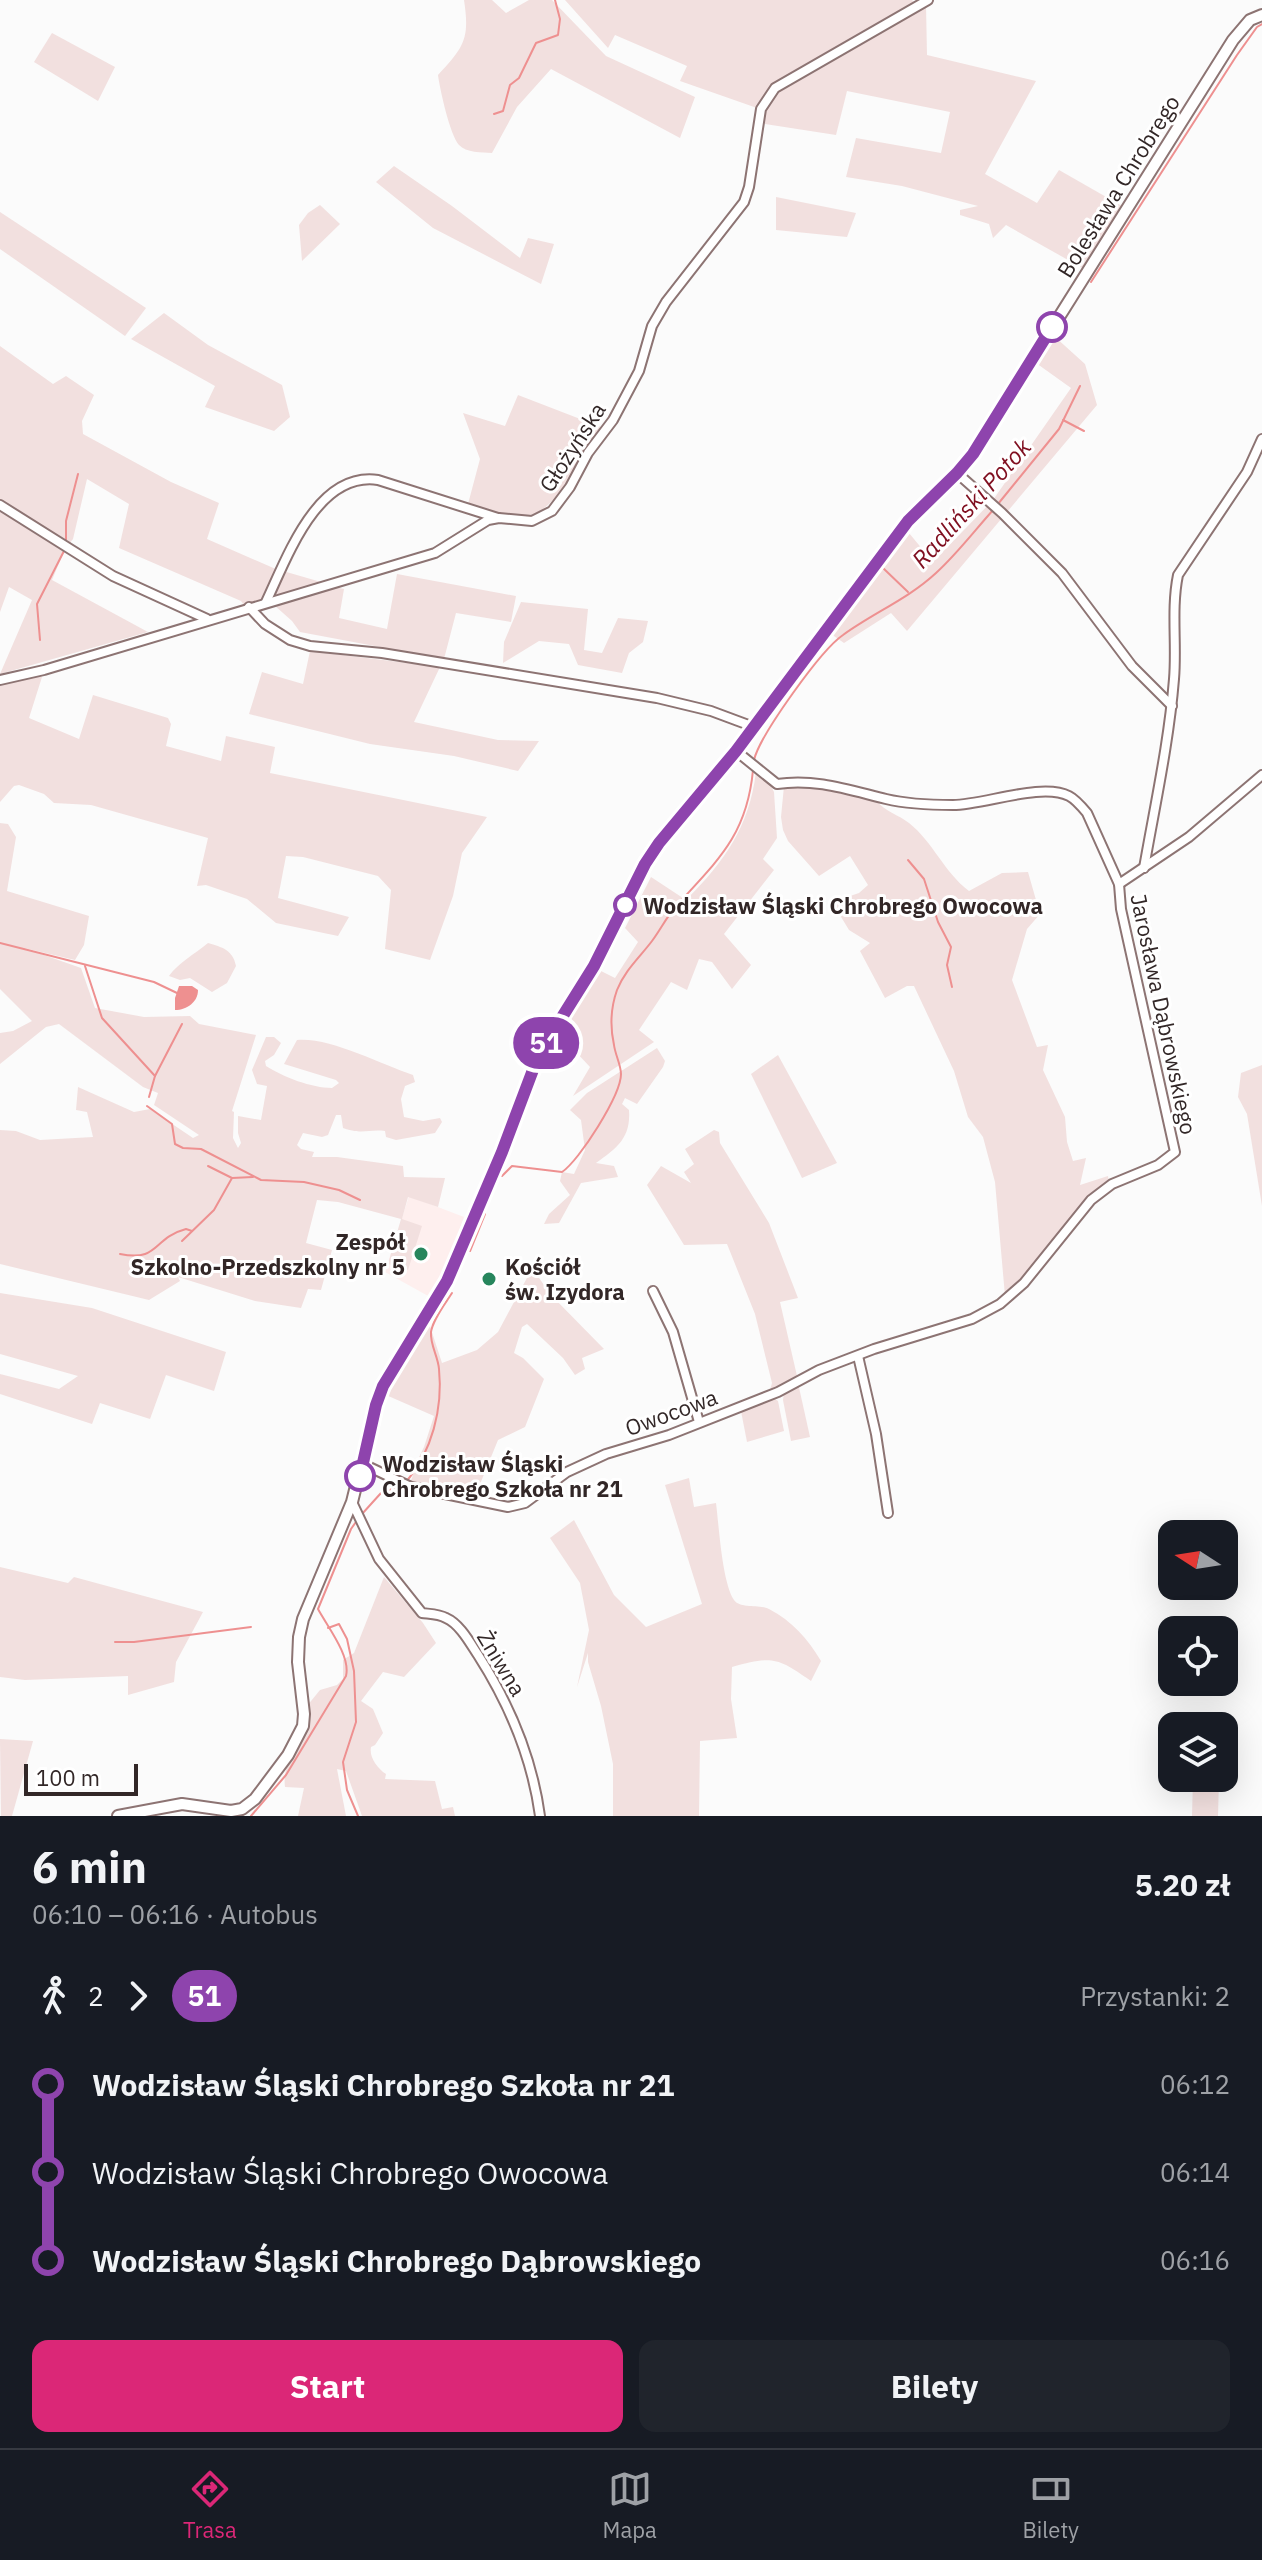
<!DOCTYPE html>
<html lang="pl">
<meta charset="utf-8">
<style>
body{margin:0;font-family:"IBM Plex Sans",sans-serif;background:#20242c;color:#f1f3f6;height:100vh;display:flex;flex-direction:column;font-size:30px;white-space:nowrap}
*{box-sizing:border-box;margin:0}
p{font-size:26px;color:#9ea1a6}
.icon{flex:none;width:44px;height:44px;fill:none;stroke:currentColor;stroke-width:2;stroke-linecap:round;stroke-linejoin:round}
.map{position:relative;height:1816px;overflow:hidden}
.details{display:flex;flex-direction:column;background:#171b24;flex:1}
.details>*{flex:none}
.badge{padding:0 16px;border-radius:26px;font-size:28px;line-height:52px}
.needle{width:52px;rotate:282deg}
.controls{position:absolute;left:1158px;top:1520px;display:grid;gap:16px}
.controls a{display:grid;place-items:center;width:80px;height:80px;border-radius:16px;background:#171b24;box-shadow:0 8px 32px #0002;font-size:40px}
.scale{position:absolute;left:24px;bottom:20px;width:114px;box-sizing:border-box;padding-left:8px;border:4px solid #322727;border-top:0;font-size:22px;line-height:28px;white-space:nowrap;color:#322727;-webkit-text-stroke:6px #fff;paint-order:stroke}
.map>.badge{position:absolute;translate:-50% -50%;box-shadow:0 0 0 4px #fff}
.legs{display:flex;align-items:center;gap:12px;height:88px;padding:0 32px;font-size:26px}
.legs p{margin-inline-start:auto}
.summary{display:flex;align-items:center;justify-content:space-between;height:136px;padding:0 32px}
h1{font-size:44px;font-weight:800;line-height:60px}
.button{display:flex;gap:16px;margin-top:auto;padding:16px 32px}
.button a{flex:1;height:92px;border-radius:16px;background:#db2777;color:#fff;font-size:32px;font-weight:800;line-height:92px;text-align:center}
.button a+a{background:#20242c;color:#f1f3f6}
ul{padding:0 32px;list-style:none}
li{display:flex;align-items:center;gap:28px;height:88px;font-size:30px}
li i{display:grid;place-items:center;width:12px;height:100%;margin:0 10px;background:currentColor}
li i::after{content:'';width:20px;height:20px;margin:-10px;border:6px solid;border-radius:50%;background:#171b24}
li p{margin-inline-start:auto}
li:first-child i{background:linear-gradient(#0000 50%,currentColor 0)}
li:last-child i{background:linear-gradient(currentColor 50%,#0000 0)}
.tabs{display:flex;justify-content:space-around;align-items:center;height:112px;border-top:2px solid #363941;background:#171b24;font-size:22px;color:#9ea1a6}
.tabs a{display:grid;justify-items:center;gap:4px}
.tabs .active{color:#db2777}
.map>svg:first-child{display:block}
</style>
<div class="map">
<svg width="1262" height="1816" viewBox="0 0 1262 1816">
<rect width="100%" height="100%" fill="#fbfbfb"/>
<polygon fill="#feefee" points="409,1196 464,1217 446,1268 430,1297 385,1272"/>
<g fill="#f2e0df">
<path d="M464,0H492L506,13L529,0H552L606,56L695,97L680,138L551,69L517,107L492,153C482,152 466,153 459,145C450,135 440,90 438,75C464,47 470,39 464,0Z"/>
<polygon points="565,0 912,0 916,4 770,85 757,108 680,81 687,66 615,35 608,48"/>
<polygon points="926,5 927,55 1036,81 985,174 1037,203 1059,170 1122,206 1084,269 1006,225 993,238 989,224 960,215 960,210 978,206 902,186 846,177 856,138 941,153 950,112 847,91 836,135 765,124 763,118 767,106 785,85"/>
<polygon points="52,33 115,67 98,101 34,62"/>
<polygon points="394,166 452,206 520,258 528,238 554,244 541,284 433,228 376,182"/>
<polygon points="776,197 856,213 847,237 776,230"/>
<polygon points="320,205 340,224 302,261 299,225 308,213"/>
<polygon points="0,212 146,308 125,336 0,249"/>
<polygon points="164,313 208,345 282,385 290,417 274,431 205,407 215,386 131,339"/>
<polygon points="1054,336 1085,364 1097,405 907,631 891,613 844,643 831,634 909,533 933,562 993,500 1071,388 1036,363"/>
<polygon points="0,346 53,384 66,376 94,395 82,421 83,434 171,482 219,503 207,539 278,570 263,599 244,605 241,601 119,548 129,504 87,479 73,539 65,549 52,580 148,632 0,674 32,600 9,587 0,612"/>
<path d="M518,395L601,427C585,451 559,509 530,515C515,518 483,510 468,504L480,459L463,413L505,426Z"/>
<polygon points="283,571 321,582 274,597 273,592"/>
<polygon points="397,574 516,596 511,622 456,613 444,659 300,632 292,621 274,605 336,587 344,589 339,618 387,629"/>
<polygon points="521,602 588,609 584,650 602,653 618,618 648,621 643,642 629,653 622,673 578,665 569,644 539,641 503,663 504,642"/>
<polygon points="310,651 440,667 414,722 498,740 539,741 518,771 454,756 370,744 249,714 262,672 303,684"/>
<polygon points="40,675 42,677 29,718 79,739 93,695 168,718 171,724 166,746 221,761 226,736 275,747 270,773 487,817 462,853 453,896 430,960 385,949 391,890 378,876 303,857 286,856 278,898 349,917 338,936 276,923 247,899 206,885 197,886 208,838 91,805 54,803 44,794 19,785 14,786 0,802 0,685"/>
<path d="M756,772L769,782L774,792L777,838L763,859L774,870L724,934L751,965L732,989L712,962L699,959L687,990L671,982L639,1030L654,1042L573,1096L590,1067L560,1035L601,971L615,978L638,942L625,928L651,877L686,900C725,861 749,827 756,772Z"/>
<path d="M800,784L845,791L877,801C884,811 899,815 909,823C933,842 944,872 969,891L1002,873L1028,872L1040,914L1027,929L1012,980L1037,1047L1048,1045L1043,1070L1065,1117L1067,1142L1073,1161L1086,1158L1080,1185L1108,1176L1109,1182L1005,1296L995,1182L983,1137L968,1117L954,1071L914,986H907L885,998L860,951L870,943L849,930L832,902L859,893L868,885L850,856L819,876L788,841L783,830L781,817L784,786Z"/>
<path d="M0,823L8,824L16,837L7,891L89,916L84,945L75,960L24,948L81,968L95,1008L144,1017L190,1016L199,1024L256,1035L232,1111L234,1112L233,1138L238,1148L241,1143L238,1133V1116L261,1120L267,1086L257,1084L252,1070L266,1037H274L281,1043L274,1055L265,1061L266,1066C283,1077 312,1088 332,1088L339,1083L336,1080L284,1064L297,1040C330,1037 380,1064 413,1075L415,1082L405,1086L401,1099L404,1117L423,1121L440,1118L442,1122L435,1133L396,1140L386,1137L385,1131C368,1129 363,1135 343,1128L341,1115H336L328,1135L322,1137L303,1133L297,1145L301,1149L314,1152L312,1157H337L403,1166L404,1177L445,1178L438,1207L408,1197L402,1219L422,1226L408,1270L388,1264L401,1219L338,1202L317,1200L306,1243L332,1250L321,1290L308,1289L301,1308L255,1301L178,1277L180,1281L149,1300L0,1264V1130L16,1131L40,1140L93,1137L87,1112L76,1110L78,1087L134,1112L150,1109L193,1138L199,1135L154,1105L158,1093L143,1087L59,1024L46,1027L0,1064V1033L13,1031L32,1021L0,989Z"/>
<path d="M208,943C222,947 233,950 236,966L227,983L212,992L190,978L180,980L169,976C178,963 195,954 208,943Z"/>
<path d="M657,1048L665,1061L663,1067L637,1104L625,1098L622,1104L629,1110C631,1138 617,1148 596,1163L614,1166L618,1177L581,1183L559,1223L544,1224L549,1214L570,1195L560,1181L562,1172L574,1174L585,1150L581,1120L570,1110L587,1093Z"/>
<polygon points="778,1055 837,1163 802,1178 751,1074"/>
<polygon points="1262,1065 1262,1206 1247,1114 1238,1097 1241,1073"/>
<polygon points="714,1130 719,1132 720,1143 769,1223 798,1298 780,1302 797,1376 770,1390 772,1383 755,1314 727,1244 684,1245 647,1185 661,1166 691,1183 684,1172 694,1164 685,1149"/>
<polygon points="537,1275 551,1295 604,1349 582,1358 585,1369 575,1375 563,1358 527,1324 522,1327 514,1353 523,1358 544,1379 525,1427 498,1440 476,1494 410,1483 415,1470 407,1482 424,1447 434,1416 386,1395 395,1368 428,1320 442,1363 477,1350 498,1332 528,1276"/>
<polygon points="0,1293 92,1308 226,1352 214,1391 166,1375 150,1419 100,1403 92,1424 0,1394 0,1374 59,1389 78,1376 0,1354"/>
<polygon points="798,1383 810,1437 791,1441 783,1400 784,1392"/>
<polygon points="772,1397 778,1401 784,1431 747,1442 741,1411 743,1407"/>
<path d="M689,1478L694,1507L716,1503C719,1526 722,1582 734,1600C740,1609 759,1604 769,1609C792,1621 808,1639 821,1661L811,1681C777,1657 772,1656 732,1667L731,1699L737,1738L700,1741L699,1816H613V1764L601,1706L588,1662V1653L577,1687L589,1630L580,1583L550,1538L574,1520L614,1595L646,1627L702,1604L665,1485Z"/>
<polygon points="0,1567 68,1583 74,1577 203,1612 176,1662 174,1682 128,1695 128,1676 25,1680 0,1677"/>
<path d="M384,1577L423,1623L436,1643L404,1677L383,1672L361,1701L373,1709L383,1733L375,1745L371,1747C369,1757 377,1768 386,1774L385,1779L435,1781L442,1809L453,1807L455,1816H362L346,1771L337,1769L346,1816H298L304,1788L285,1787C281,1756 310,1742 307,1706L320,1690L337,1685L343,1679V1660L354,1653Z"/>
<polygon points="0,1739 33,1741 12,1816 1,1816"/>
<polygon points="1193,1778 1219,1778 1218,1816 1192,1816"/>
</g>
<path fill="#ee9090" d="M179,986H192L198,990C198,1002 187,1010 175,1010V998Z"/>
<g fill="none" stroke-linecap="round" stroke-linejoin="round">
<g stroke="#ee9090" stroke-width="2">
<polyline points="494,114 503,111 510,85 519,78 536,43 558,35 560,19 555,0"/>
<polyline points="1091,282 1237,55 1257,27 1262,24"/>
<polyline points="1063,420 1084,431"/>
<polyline points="998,504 1059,429 1080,386"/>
<polyline points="66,541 66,521 78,474"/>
<polyline points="883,568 908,592"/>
<polyline points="40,640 37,604 65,549"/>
<path d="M754,760C760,735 821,650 843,635C873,613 908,599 936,573C957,554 975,530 994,509"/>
<polyline points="908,860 924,879 938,922 951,947 947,965 952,987"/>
<polyline points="0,943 154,982 177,993"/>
<polyline points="85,966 102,1018 155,1076 149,1097"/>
<polyline points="155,1076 182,1024"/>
<polyline points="147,1106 172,1124 175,1144 183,1148 201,1149 261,1180 304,1182 339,1190 360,1200"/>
<polyline points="208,1166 232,1178"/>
<path d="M502,1176L512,1166L562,1172C579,1161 621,1095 621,1074C621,1065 615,1054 614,1045C610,1027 611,1007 617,990C625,970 640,957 652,941C661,929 667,916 677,905C718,860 747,835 753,770"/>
<polyline points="182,1241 214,1210 232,1178 253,1177"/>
<polyline points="470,1251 485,1214"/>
<path d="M120,1254C160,1262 152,1238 186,1229L192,1231"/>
<path d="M406,1482C432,1452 443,1408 439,1369C438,1356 430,1345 431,1332C433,1319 445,1304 452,1293"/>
<polyline points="362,1514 381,1493 401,1486"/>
<polyline points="328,1628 339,1624 347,1639 354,1671 356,1722 343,1762 347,1790 358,1816"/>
<polyline points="115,1642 134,1642 251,1627"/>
<path d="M251,1816L286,1775L346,1676C351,1656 327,1626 318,1609L351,1529L358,1519"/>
</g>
<g stroke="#8d7473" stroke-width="12">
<g id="minor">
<polyline points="957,473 1002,513 1062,573 1132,666 1172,706"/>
<polyline points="0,505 113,576 207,619"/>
<path d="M266,602C287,558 317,471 378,480L498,518"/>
<polyline points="249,607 265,624 290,640 310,646 382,653 657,698 711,711 754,727"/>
<polyline points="0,680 44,670 435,553 488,520 499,518 532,521 552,511 570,487 588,453 613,420 639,371 652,326 666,302 744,202 749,187 761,109 775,88 928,0"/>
<path d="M1144,868C1155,805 1169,742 1174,679C1177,645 1171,609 1178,575L1247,472L1262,439"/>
<polyline points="1119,884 1189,837 1262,775"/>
<polyline points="653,1291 673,1332 699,1422"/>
<polyline points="858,1356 876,1434 888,1513"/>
<path d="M363,1464L411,1487L508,1507L525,1503L567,1472L606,1454L669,1435L778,1392L819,1370L874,1349L972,1319L1000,1304L1024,1283L1091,1200L1112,1184L1158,1165L1175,1152L1121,909L1119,884L1087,813C1082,807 1075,799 1069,796C1042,782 984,805 953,805C931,805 907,804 886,799C849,790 815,778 777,784L736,751"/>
<path d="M352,1502L379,1559L422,1613C429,1614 439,1614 446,1618C460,1624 470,1643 478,1655C510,1705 532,1757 540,1816"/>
</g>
</g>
<g stroke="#8d7473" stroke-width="14">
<polyline id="tertiary" points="118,1816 182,1804 231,1811 242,1809 255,1799 288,1755 303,1726 304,1714 298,1662 299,1637 303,1619 352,1502 376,1405 383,1386 447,1281 502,1152 539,1054 594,966 645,864 659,843 736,751 908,521 957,473 973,454 1233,40 1250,20 1262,15"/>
</g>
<use href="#minor" stroke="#fff" stroke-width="8"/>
<use href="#tertiary" stroke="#fff" stroke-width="10"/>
</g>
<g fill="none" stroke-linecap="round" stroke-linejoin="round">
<g stroke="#fff" stroke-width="18">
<polyline id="line-1" points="360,1476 376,1405 383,1386 447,1281 502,1152 539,1054 594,966 645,864 659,843 736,751 908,521 957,473 973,454 1052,327"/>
</g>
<use href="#line-1" stroke="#8e44ad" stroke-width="12"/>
</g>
<g fill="#fff" stroke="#8e44ad" stroke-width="4">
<circle cx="1052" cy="327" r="14"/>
<circle cx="625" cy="905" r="10"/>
<circle cx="360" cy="1476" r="14"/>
</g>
<g fill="#27865d" stroke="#fff" stroke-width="3">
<circle cx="421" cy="1254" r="8"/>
<circle cx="489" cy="1279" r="8"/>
</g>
<g text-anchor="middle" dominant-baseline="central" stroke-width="6" stroke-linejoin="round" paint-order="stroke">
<g font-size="22" fill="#322727" stroke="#fff">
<text transform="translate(1118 186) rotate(-58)">Bolesława Chrobrego</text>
<text transform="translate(572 447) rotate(-57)">Głożyńska</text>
<text transform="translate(1164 1014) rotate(78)">Jarosława Dąbrowskiego</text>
<text transform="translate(671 1412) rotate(-20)">Owocowa</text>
<text transform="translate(502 1663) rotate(59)">Żniwna</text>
</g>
<g font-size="22" font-weight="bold" fill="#322727" stroke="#fff" text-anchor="start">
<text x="643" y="905">Wodzisław Śląski Chrobrego Owocowa</text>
<text x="382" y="1463">Wodzisław Śląski<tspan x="382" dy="25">Chrobrego Szkoła nr 21</tspan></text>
</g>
<g font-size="22" font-weight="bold" fill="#322727" stroke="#fff" text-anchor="end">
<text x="405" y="1241">Zespół<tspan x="405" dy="25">Szkolno-Przedszkolny nr 5</tspan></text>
<text x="505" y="1266" text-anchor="start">Kościół<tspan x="505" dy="25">św. Izydora</tspan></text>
</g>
<g font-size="24" font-style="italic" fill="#801021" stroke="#fff">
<text transform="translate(971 503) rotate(-48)">Radliński Potok</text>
</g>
</g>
</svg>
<div class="controls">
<a><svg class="needle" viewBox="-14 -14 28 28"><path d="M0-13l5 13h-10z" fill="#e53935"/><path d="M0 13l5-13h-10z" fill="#9ea1a6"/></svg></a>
<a><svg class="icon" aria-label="locate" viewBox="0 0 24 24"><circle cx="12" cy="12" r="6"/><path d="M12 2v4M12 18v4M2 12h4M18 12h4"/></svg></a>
<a><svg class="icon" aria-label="layers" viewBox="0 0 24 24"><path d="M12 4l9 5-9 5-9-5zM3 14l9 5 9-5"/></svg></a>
</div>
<div class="scale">100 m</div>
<b class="badge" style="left:546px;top:1043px;background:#8e44ad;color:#fff">51</b>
</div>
<section class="details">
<div class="summary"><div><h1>6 min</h1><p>06:10 – 06:16 · Autobus</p></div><b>5.20 zł</b></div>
<div class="legs"><svg class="icon" aria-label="walk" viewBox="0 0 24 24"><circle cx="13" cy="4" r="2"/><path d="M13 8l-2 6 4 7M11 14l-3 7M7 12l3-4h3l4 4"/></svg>2<svg class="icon" aria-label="forward" viewBox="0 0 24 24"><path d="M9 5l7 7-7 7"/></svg><b class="badge" style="background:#8e44ad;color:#fff">51</b><p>Przystanki: 2</p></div>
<ul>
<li><i style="color:#8e44ad"></i><b>Wodzisław Śląski Chrobrego Szkoła nr 21</b><p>06:12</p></li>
<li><i style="color:#8e44ad"></i><span>Wodzisław Śląski Chrobrego Owocowa</span><p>06:14</p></li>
<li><i style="color:#8e44ad"></i><b>Wodzisław Śląski Chrobrego Dąbrowskiego</b><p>06:16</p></li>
</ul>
<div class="button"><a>Start</a><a>Bilety</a></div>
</section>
<nav class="tabs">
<a class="active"><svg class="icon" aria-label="directions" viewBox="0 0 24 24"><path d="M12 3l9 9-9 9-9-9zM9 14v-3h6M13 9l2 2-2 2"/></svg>Trasa</a>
<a><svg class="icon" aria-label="map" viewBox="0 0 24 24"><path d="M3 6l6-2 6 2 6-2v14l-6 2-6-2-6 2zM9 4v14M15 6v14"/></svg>Mapa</a>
<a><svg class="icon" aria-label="tickets" viewBox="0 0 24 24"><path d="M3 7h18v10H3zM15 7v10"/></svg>Bilety</a>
</nav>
